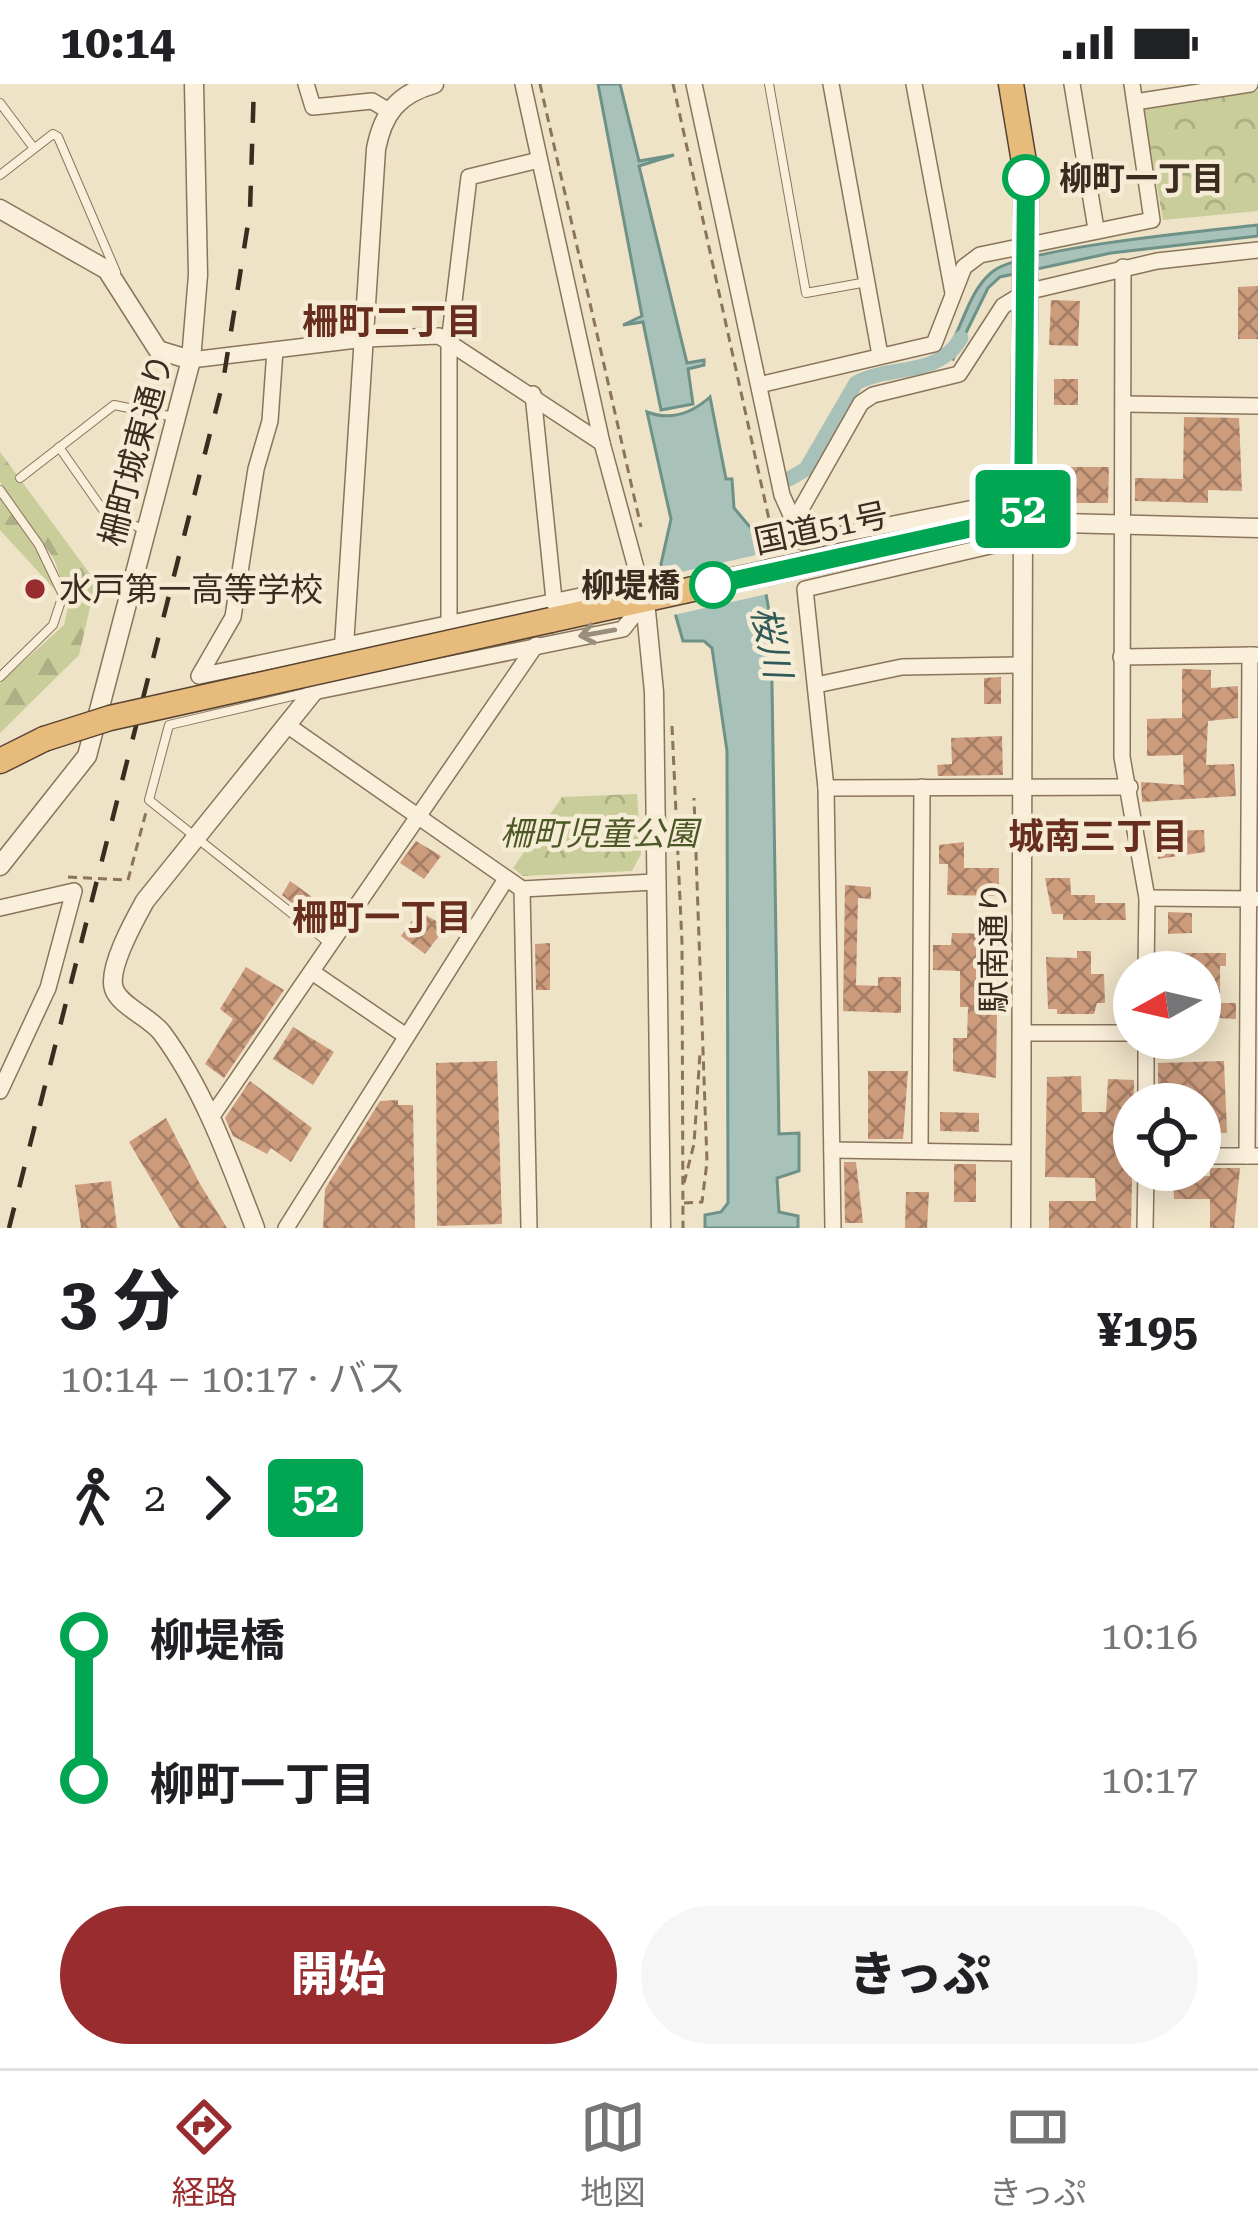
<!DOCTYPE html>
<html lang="ja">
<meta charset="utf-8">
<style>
body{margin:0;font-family:"Roboto Serif","Noto Sans JP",serif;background:#f6f6f6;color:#202124;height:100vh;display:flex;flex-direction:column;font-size:45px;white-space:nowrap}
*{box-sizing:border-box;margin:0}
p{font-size:39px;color:#757577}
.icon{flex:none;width:66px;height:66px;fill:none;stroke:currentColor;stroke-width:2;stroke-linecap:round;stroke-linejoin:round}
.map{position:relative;height:1144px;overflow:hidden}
.details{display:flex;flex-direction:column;background:#fff;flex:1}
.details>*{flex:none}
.badge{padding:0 24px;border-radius:9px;font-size:42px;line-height:78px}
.needle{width:78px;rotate:262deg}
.fabs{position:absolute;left:1113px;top:867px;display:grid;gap:24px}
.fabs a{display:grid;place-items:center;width:108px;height:108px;border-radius:50%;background:#fff;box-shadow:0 6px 30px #0003;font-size:60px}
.map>.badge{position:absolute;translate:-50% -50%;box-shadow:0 0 0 6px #fff}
.legs{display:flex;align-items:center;gap:18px;height:132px;padding:0 60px;font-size:39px}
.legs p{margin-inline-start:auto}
.headline{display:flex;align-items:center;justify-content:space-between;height:204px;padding:0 60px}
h1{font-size:66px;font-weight:800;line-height:90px}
.cta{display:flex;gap:24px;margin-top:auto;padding:24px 60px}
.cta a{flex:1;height:138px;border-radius:72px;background:#992c2f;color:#fff;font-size:48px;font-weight:800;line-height:138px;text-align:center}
.cta a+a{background:#f6f6f6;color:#202124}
ul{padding:0 60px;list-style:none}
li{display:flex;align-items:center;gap:42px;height:144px;font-size:45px}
li i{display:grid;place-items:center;width:18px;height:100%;margin:0 15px;background:currentColor}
li i::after{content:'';width:30px;height:30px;margin:-15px;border:9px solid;border-radius:50%;background:#fff}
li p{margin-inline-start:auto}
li:first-child i{background:linear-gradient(#0000 50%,currentColor 0)}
li:last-child i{background:linear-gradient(currentColor 50%,#0000 0)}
.status{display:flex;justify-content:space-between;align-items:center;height:84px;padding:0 60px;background:#fff;direction:ltr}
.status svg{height:33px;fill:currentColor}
.tab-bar{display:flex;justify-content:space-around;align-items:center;height:168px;border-top:3px solid #e0e0e0;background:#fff;font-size:33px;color:#757577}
.tab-bar a{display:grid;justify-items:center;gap:6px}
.tab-bar .on{color:#992c2f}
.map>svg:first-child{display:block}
</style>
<div class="status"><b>10:14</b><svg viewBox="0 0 49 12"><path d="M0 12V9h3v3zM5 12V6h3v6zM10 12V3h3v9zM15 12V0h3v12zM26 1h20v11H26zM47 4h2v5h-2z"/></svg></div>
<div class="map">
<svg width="1258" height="1144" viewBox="0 0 1258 1144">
<defs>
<pattern id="forest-firs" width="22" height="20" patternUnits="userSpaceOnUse" patternTransform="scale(3)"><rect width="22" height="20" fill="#c8cd9a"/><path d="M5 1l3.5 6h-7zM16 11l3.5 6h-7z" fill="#adb084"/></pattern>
<pattern id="park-crowns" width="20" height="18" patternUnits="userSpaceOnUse" patternTransform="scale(3)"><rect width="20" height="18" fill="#c8cd9a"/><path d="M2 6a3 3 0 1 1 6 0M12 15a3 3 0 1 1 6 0" fill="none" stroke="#adb084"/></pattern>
<pattern id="building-cross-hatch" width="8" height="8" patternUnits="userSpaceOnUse" patternTransform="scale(3)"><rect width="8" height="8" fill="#cc9c7d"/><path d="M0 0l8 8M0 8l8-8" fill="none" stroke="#a77f66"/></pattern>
</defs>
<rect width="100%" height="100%" fill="#eee2c7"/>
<g fill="url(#forest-firs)">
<polygon points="0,368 96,498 79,571 0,649 0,599 64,541 69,518 54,475 0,398"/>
<polygon points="0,413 52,490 55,506 0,446"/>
</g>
<g fill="url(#park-crowns)">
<polygon points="1258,7 1258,127 1163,136 1143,25"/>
<polygon points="637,710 641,770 632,787 523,792 513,784 562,713"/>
</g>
<g fill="#a8c2ba" stroke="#6e9188" stroke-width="3">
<polygon points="598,0 620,0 639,77 674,71 639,82 687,279 704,276 704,281 688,285 693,320 661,326 643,238 623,241 642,232"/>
<path d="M1258,141V152L1111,169L1000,193L988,204L953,275L946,269C963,243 968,208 992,188C1019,164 1212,146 1258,141Z"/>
<path d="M710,313L726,395H732L734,424L755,449L771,538L779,1050L799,1049V1087L777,1094L779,1128L798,1132V1144H705V1131L721,1128L728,1119L727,667L712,564L704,557H683L661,480L671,435L647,328C671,337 691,330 710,313Z"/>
</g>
<polygon fill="#eee2c7" points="765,469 772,509 669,532 659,493"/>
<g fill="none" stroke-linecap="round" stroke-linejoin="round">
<path stroke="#a8c2ba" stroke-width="15" d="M789,395L806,385L856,299C891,280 938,294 961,254"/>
</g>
<g fill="url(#building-cross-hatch)">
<polygon points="1258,202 1258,255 1238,255 1238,203"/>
<polygon points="1051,216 1080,217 1078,262 1049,261"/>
<rect x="1054" y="295" width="24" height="26"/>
<polygon points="1184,333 1239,334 1242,407 1208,406 1208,419 1135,417 1135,394 1183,395"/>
<polygon points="1057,383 1109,383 1108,419 1056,419"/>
<polygon points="1182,585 1211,586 1211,604 1238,602 1238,634 1208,637 1206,681 1234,680 1236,712 1142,718 1141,698 1184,701 1183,671 1147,672 1147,635 1182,634"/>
<polygon points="1001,593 1001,620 984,620 984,594"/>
<polygon points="1002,652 1003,691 938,692 937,681 952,680 951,654"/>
<polygon points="1204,746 1205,768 1158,775 1159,747"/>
<polygon points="416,757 441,772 424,795 400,779"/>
<polygon points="964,758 964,784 999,784 999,812 947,811 948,780 939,780 939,761"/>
<polygon points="1045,794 1070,794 1071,811 1095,811 1095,819 1125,819 1126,836 1063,836 1063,830 1052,830"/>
<polygon points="290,797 315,815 306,830 282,811"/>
<polygon points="845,801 871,803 871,815 858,814 856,901 878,902 878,893 901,893 901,929 843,927"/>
<polygon points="419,827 446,843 425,870 401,852"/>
<polygon points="1168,828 1192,829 1192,849 1168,850"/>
<polygon points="952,849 1000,850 999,886 991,886 990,927 997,928 996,994 953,987 953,954 967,954 968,923 960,923 960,887 933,886 933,861 951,861"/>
<polygon points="550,859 550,906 536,906 535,860"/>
<polygon points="1077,867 1091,867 1091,890 1104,890 1105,919 1097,919 1094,930 1057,930 1057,925 1048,925 1046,873 1077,874"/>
<polygon points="1168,869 1226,869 1226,882 1220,882 1220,919 1236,919 1236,935 1200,933 1200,888 1169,888"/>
<polygon points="246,883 284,906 224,994 205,980 233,935 220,925"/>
<polygon points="293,943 334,968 313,1001 273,975"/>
<polygon points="497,977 502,1140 437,1142 436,979"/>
<polygon points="1224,977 1227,1049 1200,1049 1200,1020 1158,1020 1158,979"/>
<polygon points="868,987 908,987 903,1055 868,1055"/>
<polygon points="1081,992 1082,1028 1106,1028 1108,995 1134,996 1131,1144 1049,1144 1049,1117 1096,1117 1095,1094 1045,1093 1047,993"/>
<polygon points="250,997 312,1044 291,1078 271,1064 267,1070 233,1052 225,1034"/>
<polygon points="398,1016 398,1021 413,1021 415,1144 323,1144 325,1105 380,1017"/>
<polygon points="940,1028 979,1029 979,1048 940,1047"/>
<polygon points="166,1034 200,1100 227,1144 180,1144 129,1058"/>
<polygon points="844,1078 856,1078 863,1139 845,1139"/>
<rect x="954" y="1080" width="22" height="38"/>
<polygon points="1210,1084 1240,1084 1234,1144 1210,1144 1210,1115 1174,1115 1173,1093 1210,1092"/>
<polygon points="111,1097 117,1144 81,1144 75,1101"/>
<polygon points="906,1108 929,1108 927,1144 905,1144"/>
</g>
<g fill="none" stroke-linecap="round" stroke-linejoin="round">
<g stroke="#8a745c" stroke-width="10">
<g id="service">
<polyline points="769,0 806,209 867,198"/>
<polyline points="0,19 33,63"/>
<polyline points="0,91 53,50 58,53 116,188"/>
<polyline points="59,363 103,426 144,446"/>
<polyline points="20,394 114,321 174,333"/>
<polyline points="0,406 39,461 63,511 53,541 0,593"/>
<polyline points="305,609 169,641 149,716 329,859"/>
</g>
</g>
<g stroke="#8a745c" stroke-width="18">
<g id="minor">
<polyline points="306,0 313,23 372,17 389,27"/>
<polyline points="523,0 602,359 645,517"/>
<polyline points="694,0 782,411 803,458 989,421 1008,420 1023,438 1007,458 805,505 826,704 833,1144"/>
<polyline points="831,0 880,271"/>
<polyline points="914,0 953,209"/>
<polyline points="1072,0 1096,145"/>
<polyline points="1135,18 1250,0"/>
<polyline points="1123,183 1122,673 1147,814 1146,888"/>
<polyline points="275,266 270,337 256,385 233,533 199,592 614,505 636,513"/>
<polyline points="191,276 365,255 439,252 602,359"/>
<polyline points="759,301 934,260 964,183 980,171 1152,136 1132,0"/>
<polyline points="533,310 554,516"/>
<polyline points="1124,320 1258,322"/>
<polyline points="793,439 861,319 873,311 959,290 1003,222 1026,208 1157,177 1258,166"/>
<polyline points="449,540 449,259 469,93 539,76"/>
<polyline points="1121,573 1255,571"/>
<polyline points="816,601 902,583 1023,581"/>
<polyline points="313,608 623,545 645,517"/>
<polyline points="287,641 522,805 654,798"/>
<polyline points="826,704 1130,703"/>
<polyline points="522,805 529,1144"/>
<polyline points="1147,814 1255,815"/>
<polyline points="0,824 74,807 48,904 0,1007"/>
<polyline points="312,888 406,952"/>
<polyline points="1022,949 1134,949"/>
<polyline points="1146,954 1146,1020"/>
<polyline points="210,1035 536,561"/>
<polyline points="832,1066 1022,1069"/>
<polyline points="920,1067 922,703"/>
<polyline points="1200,1072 1258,1072"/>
<polyline points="1247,1072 1250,571"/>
<polyline points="286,1144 506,795"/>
<polyline points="1145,1144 1146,1086"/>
</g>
</g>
<g stroke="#8a745c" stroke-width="21">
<g id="tertiary">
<polyline points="0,125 107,186 158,266 191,276"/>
<polyline points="645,517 654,608 661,1144"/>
<polyline points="0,782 87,672 191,276 198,191 194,0"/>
<path d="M255,1144C230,1079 205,1007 162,949C151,934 120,922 114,905C107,885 135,835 145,817L326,592L344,562L376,65C383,29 398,10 434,0"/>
<polyline points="1021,1144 1023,438 1258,444"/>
</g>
</g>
<g stroke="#584230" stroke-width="27">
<g id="trunk">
<polyline points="551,536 986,441 1023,438 1026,90 1011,0"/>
<polyline points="0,677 44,655"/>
</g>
</g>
<g stroke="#8a745c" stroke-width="3" stroke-dasharray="9 6" stroke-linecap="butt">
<polyline points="540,0 641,443"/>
<polyline points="673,0 776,467"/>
<polyline points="672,642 682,859 683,1144"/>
<polyline points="128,796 146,728"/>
<polyline points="684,1099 694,1060 700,969"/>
<polyline points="684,1119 702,1118 707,1078 694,714"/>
</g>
<use href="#service" stroke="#f9efda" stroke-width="8"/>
<use href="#minor" stroke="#f9efda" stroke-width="15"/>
<use href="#tertiary" stroke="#f9efda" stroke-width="18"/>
<use href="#trunk" stroke="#e6bb7c" stroke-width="24"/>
<polyline stroke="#3b2c20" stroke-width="4.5" stroke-dasharray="21 21" stroke-linecap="butt" points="9,1144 223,298 250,127 254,0"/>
<g stroke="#584230" stroke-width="27" stroke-linecap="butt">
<polyline id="trunk-bridge" points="44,655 110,634 551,536"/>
</g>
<polyline stroke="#8a745c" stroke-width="3" stroke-dasharray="9 6" stroke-linecap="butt" points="68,793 128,796"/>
<use href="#trunk-bridge" stroke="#e6bb7c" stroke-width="24"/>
</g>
<defs><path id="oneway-shaft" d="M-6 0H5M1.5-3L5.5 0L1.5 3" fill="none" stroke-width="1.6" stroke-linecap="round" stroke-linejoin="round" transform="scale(3)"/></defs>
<use stroke="#9a8e7d" href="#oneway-shaft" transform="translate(597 549) rotate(170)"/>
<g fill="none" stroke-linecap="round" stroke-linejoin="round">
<g stroke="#fff" stroke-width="27">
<polyline id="line-1" points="713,501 986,441 1023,438 1026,94"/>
</g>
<use href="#line-1" stroke="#00a651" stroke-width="18"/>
</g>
<g fill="#fff" stroke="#00a651" stroke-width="6">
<circle cx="1026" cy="94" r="21"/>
<circle cx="713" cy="501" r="21"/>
</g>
<circle fill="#992c2f" stroke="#f6ecd6" stroke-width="4.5" cx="35" cy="505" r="12"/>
<g text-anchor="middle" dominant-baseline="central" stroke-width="9" stroke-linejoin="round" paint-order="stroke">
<g font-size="33" font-weight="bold" fill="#3b2c20" stroke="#f6ecd6" text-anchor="start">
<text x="1059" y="94">柳町一丁目</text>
<text x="680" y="501" text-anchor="end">柳堤橋</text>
</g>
<g font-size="33" fill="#3b2c20" stroke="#f6ecd6">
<text transform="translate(136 366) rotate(-75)">柵町城東通り</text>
<text transform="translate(821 444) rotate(-12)">国道51号</text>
<text transform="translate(993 863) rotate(-90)">駅南通り</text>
</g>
<g font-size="33" fill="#3b2c20" stroke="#f6ecd6" text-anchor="start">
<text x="59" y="505">水戸第一高等学校</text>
</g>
<g font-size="33" font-style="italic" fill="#4c5726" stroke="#f6ecd6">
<text x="599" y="749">柵町児童公園</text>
</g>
<g font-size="36" font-weight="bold" fill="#672d1f" stroke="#f6ecd6">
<text x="392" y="238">柵町二丁目</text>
<text x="1098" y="753">城南三丁目</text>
<text x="382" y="834">柵町一丁目</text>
</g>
<g font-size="36" font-style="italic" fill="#2f5a57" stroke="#f6ecd6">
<text transform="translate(771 558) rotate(78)">桜川</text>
</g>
</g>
</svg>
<div class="fabs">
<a><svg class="needle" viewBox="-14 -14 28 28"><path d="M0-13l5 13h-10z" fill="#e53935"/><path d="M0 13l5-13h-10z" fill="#757577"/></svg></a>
<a><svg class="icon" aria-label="locate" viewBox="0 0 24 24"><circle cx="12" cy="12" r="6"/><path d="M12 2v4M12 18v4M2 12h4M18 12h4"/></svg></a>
</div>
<b class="badge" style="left:1023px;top:425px;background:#00a651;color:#fff">52</b>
</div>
<section class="details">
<div class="headline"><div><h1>3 分</h1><p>10:14 – 10:17 · バス</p></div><b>¥195</b></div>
<div class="legs"><svg class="icon" aria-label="walk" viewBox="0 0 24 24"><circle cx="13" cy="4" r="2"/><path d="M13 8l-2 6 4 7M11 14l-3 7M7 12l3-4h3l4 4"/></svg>2<svg class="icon" aria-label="forward" viewBox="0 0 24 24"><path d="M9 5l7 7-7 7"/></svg><b class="badge" style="background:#00a651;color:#fff">52</b></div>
<ul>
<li><i style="color:#00a651"></i><b>柳堤橋</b><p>10:16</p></li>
<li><i style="color:#00a651"></i><b>柳町一丁目</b><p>10:17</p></li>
</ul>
<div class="cta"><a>開始</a><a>きっぷ</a></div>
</section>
<nav class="tab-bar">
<a class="on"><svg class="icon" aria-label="directions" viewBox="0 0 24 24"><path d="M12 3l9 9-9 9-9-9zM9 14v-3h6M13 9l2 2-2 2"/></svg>経路</a>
<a><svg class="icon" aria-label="map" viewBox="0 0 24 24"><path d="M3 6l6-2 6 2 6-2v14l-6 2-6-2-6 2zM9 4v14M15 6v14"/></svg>地図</a>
<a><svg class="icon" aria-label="tickets" viewBox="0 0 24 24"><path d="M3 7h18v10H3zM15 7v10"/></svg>きっぷ</a>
</nav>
